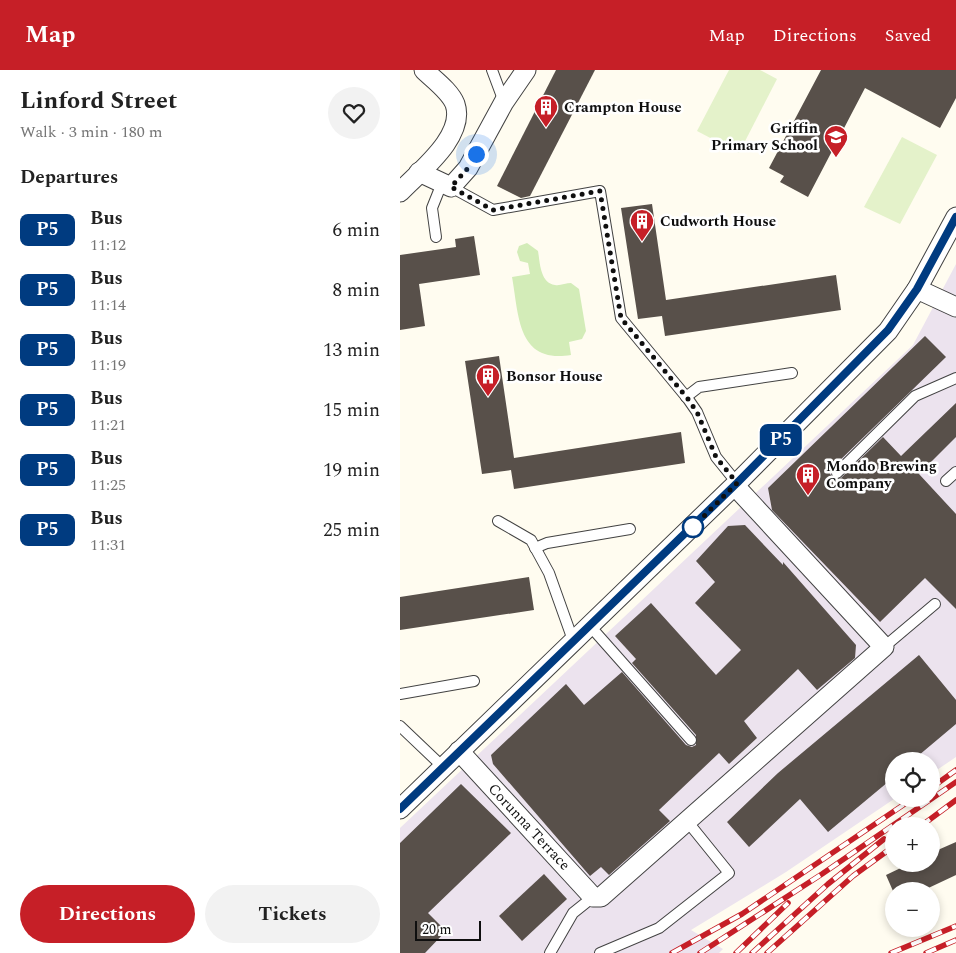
<!DOCTYPE html>
<meta charset="utf-8">
<style>
body{margin:0;font-family:Spectral,serif;background:#f2f2f2;color:#222;height:100vh;display:flex;flex-direction:column;font-size:19px;white-space:nowrap}
*{box-sizing:border-box;margin:0}
p{font-size:16px;color:#767676}
.icon{flex:none;width:28px;height:28px;fill:none;stroke:currentColor;stroke-width:2;stroke-linecap:round;stroke-linejoin:round}
.map{position:relative;flex:1;overflow:hidden}
.panel{display:flex;flex-direction:column;background:#fff;width:400px}
.panel>*{flex:none}
.badge{padding:0 10px;border-radius:8px;font-size:18px;line-height:32px}
.buttons{position:absolute;left:485px;top:682px;display:grid;gap:10px}
.buttons a{display:grid;place-items:center;width:55px;height:55px;border-radius:50%;background:#fff;box-shadow:0 2px 8px #0003;font-size:25px}
.scale{position:absolute;left:15px;bottom:12px;width:66px;box-sizing:border-box;padding-left:5px;border:2px solid #0f0f0f;border-top:0;font-size:14px;line-height:18px;white-space:nowrap;color:#0f0f0f;-webkit-text-stroke:4px #fff;paint-order:stroke}
.you{position:absolute;width:25px;height:25px;margin:-12px;border:4px solid #fff;border-radius:50%;background:#1a73e8;box-shadow:0 0 0 8px #1a73e833}
.map>.badge{position:absolute;translate:-50% -50%;box-shadow:0 0 0 2px #fff}
h2{padding:0 20px;font-size:19px;line-height:45px}
.round{display:grid;place-items:center;flex:none;width:52px;height:52px;border-radius:26px;background:#f2f2f2}
.summary{display:flex;align-items:center;justify-content:space-between;height:85px;padding:0 20px}
h1{font-size:24px;font-weight:700;line-height:38px}
.cta{display:flex;gap:10px;margin-top:auto;padding:10px 20px}
.cta a{flex:1;height:58px;border-radius:30px;background:#c61f27;color:#fff;font-size:20px;font-weight:700;line-height:58px;text-align:center}
.cta a+a{background:#f2f2f2;color:#222}
ul{padding:0;list-style:none}
li{display:flex;align-items:center;gap:15px;height:60px;padding:0 20px}
li div{flex:1}
li b{display:block;font-size:19px}
li em{font-style:normal}
li .badge{min-width:55px;font-weight:700;text-align:center}
header{display:flex;align-items:center;gap:30px;box-sizing:border-box;height:70px;padding:0 25px;background:#c61f27;color:#fff}
header strong{font-size:24px}
nav{display:flex;gap:28px;margin-inline-start:auto;font-size:18px}
main{display:flex;flex:1;min-height:0}
.map>svg:first-child{display:block}
</style>
<header>
<strong>Map</strong>
<nav><a>Map</a><a>Directions</a><a>Saved</a></nav>
</header>
<main>
<section class="panel">
<div class="summary"><div><h1>Linford Street</h1><p>Walk · 3 min · 180 m</p></div><a class="round"><svg class="icon" aria-label="heart" viewBox="0 0 24 24"><path d="M12 20l-8-8c-3-5 5-10 8-4 3-6 11-1 8 4z"/></svg></a></div>
<h2>Departures</h2>
<ul>
<li><span class="badge" style="background:#003b80;color:#fff">P5</span><div><b>Bus</b><p>11:12</p></div><em>6 min</em></li>
<li><span class="badge" style="background:#003b80;color:#fff">P5</span><div><b>Bus</b><p>11:14</p></div><em>8 min</em></li>
<li><span class="badge" style="background:#003b80;color:#fff">P5</span><div><b>Bus</b><p>11:19</p></div><em>13 min</em></li>
<li><span class="badge" style="background:#003b80;color:#fff">P5</span><div><b>Bus</b><p>11:21</p></div><em>15 min</em></li>
<li><span class="badge" style="background:#003b80;color:#fff">P5</span><div><b>Bus</b><p>11:25</p></div><em>19 min</em></li>
<li><span class="badge" style="background:#003b80;color:#fff">P5</span><div><b>Bus</b><p>11:31</p></div><em>25 min</em></li>
</ul>
<div class="cta"><a>Directions</a><a>Tickets</a></div>
</section>
<div class="map">
<svg width="556" height="883" viewBox="0 0 556 883">
<rect width="100%" height="100%" fill="#fffcf0"/>
<polygon fill="#ece3ee" points="556,194 556,687 531,704 531,691 494,691 494,729 386,802 291,860 323,879 319,883 0,883 0,758 513,275"/>
<path fill="#d3ecb8" d="M127,173L138,181C140,192 140,213 155,215C160,216 166,213 171,213L179,219L186,261L182,269L169,272L171,285C117,294 119,245 112,207L130,204L128,193L120,191L117,182L119,176Z"/>
<g fill="#e4f2ca">
<polygon points="329,0 360,0 377,9 339,83 297,61"/>
<polygon points="502,67 537,85 500,154 464,137"/>
</g>
<g fill="#58504a">
<polygon points="156,0 195,0 130,126 121,128 97,116"/>
<polygon points="421,0 556,0 556,28 540,58 465,18 408,127 380,112 384,106 369,98"/>
<polygon points="252,134 266,230 436,205 441,240 265,266 262,246 238,249 221,138"/>
<polygon points="74,166 80,205 19,214 25,256 0,260 0,185 56,177 55,169"/>
<polygon points="525,266 546,287 432,398 430,404 435,409 441,408 483,367 501,386 556,333 556,367 519,404 556,444 556,539 525,508 480,552 372,440 368,418"/>
<polygon points="99,286 114,388 281,362 285,393 114,419 111,400 82,404 65,291"/>
<polygon points="345,455 383,495 383,492 456,575 455,588 417,620 398,599 344,651 357,668 329,694 319,683 259,740 270,751 209,805 201,797 190,806 93,694 91,685 166,614 184,635 222,602 286,675 292,677 296,675 296,665 232,593 236,589 215,566 251,533 316,605 341,580 295,533 315,512 296,491 328,456"/>
<polygon points="129,507 134,540 0,560 0,527"/>
<polygon points="519,585 556,630 556,654 512,691 494,691 494,707 428,762 400,729 349,777 327,752 378,703"/>
<polygon points="61,714 111,763 28,843 46,861 25,883 0,883 0,773"/>
<polygon points="556,772 556,805 522,821 493,821 486,805 509,794 531,794 531,783"/>
<polygon points="144,804 167,829 122,871 99,846"/>
</g>
<g fill="none" stroke-linecap="round" stroke-linejoin="round">
<g stroke="#424242" stroke-width="12">
<g id="service">
<polyline points="92,0 104,32"/>
<polyline points="51,117 93,140 200,121 221,248 288,329 297,342 316,387 337,413"/>
<polyline points="36,167 32,138 42,113"/>
<polyline points="286,327 299,317 392,303"/>
<polyline points="437,403 515,326 556,308"/>
<polyline points="546,411 556,402"/>
<polyline points="98,451 131,470 149,503 174,573"/>
<polyline points="135,478 147,473 230,459"/>
<polyline points="190,556 291,670"/>
<polyline points="484,577 535,534"/>
<polyline points="0,624 74,611"/>
<polyline points="0,656 42,696"/>
<polyline points="150,883 173,843 193,827"/>
<polyline points="200,883 259,858 329,803 287,751"/>
</g>
</g>
<g stroke="#424242" stroke-width="21">
<g id="minor">
<polyline points="19,102 51,117 68,98 104,32 126,0"/>
<path d="M0,122C20,101 66,66 55,34C50,21 33,9 24,0"/>
<polyline points="517,219 556,237"/>
<polyline points="59,681 193,827 201,827 484,577 335,416"/>
<polyline points="0,739 337,413 488,261 517,219 556,147"/>
</g>
</g>
<use href="#service" stroke="#fff" stroke-width="10"/>
<use href="#minor" stroke="#fff" stroke-width="19"/>
<g stroke="#c61f27" stroke-width="5.5">
<g id="rail">
<polyline points="531,718 556,700"/>
<polyline points="521,756 556,730"/>
<polyline points="272,883 342,844 512,729"/>
<polyline points="300,883 422,804 556,712"/>
<polyline points="336,883 388,833"/>
<polyline points="352,883 428,814 484,769"/>
<polyline points="367,883 453,806 494,776"/>
<polyline points="491,883 556,856"/>
<polyline points="526,883 556,870"/>
</g>
</g>
<use href="#rail" stroke="#fff" stroke-width="4" stroke-dasharray="11" stroke-linecap="butt"/>
</g>
<g fill="none" stroke-linecap="round" stroke-linejoin="round">
<g stroke="#fff" stroke-width="11">
<polyline id="line" points="0,739 337,413 488,260 517,219 556,147"/>
</g>
<use href="#line" stroke="#003b80" stroke-width="8"/>
<polyline stroke="#0f0f0f" stroke-width="5" stroke-dasharray="0 9" points="76,84 68,98 51,117 93,140 200,121 221,248 288,329 297,342 316,387 337,413 293,457"/>
</g>
<defs>
<g id="building-pin" transform="scale(1.25)"><path d="M0 17L-7.5 6A9.5 9.5 0 1 1 7.5 6Z" fill="#c61f27" stroke="#fff"/><path d="M-4-6H4V6H1V3H-1V6H-4ZM-2.5-4.3h1.7v1.8h-1.7ZM.8-4.3h1.7v1.8H.8ZM-2.5-1h1.7V.8h-1.7ZM.8-1h1.7V.8H.8Z" fill="#fff"/></g>
<g id="school-pin" transform="scale(1.25)"><path d="M0 17L-7.5 6A9.5 9.5 0 1 1 7.5 6Z" fill="#c61f27" stroke="#fff"/><path d="M0-5L7-2L0 1L-7-2ZM-4 1L0 2.5L4 1V4Q0 6-4 4Z" fill="#fff"/></g>
</defs>
<g fill-rule="evenodd">
<use href="#building-pin" x="146" y="37"/>
<use href="#school-pin" x="436" y="67"/>
<use href="#building-pin" x="242" y="151"/>
<use href="#building-pin" x="88" y="306"/>
<use href="#building-pin" x="408" y="405"/>
</g>
<circle fill="#fff" stroke="#003b80" stroke-width="2.5" cx="293" cy="457" r="10"/>
<g text-anchor="middle" dominant-baseline="central" stroke-width="5" stroke-linejoin="round" paint-order="stroke">
<g font-size="15" font-weight="bold" fill="#0f0f0f" stroke="#fff" text-anchor="start">
<text x="164" y="37">Crampton House</text>
<text x="418" y="58" text-anchor="end">Griffin<tspan x="418" dy="17">Primary School</tspan></text>
<text x="260" y="151">Cudworth House</text>
<text x="106" y="306">Bonsor House</text>
<text x="426" y="396">Mondo Brewing<tspan x="426" dy="17">Company</tspan></text>
</g>
<g font-size="15" fill="#0f0f0f" stroke="#fff">
<text transform="translate(129 757) rotate(47)">Corunna Terrace</text>
</g>
</g>
</svg>
<div class="buttons">
<a><svg class="icon" aria-label="locate" viewBox="0 0 24 24"><circle cx="12" cy="12" r="6"/><path d="M12 2v4M12 18v4M2 12h4M18 12h4"/></svg></a>
<a>+</a>
<a>−</a>
</div>
<div class="scale">20 m</div>
<div class="you" style="left:76px;top:84px"></div>
<b class="badge" style="left:381px;top:370px;background:#003b80;color:#fff">P5</b>
</div>
</main>
